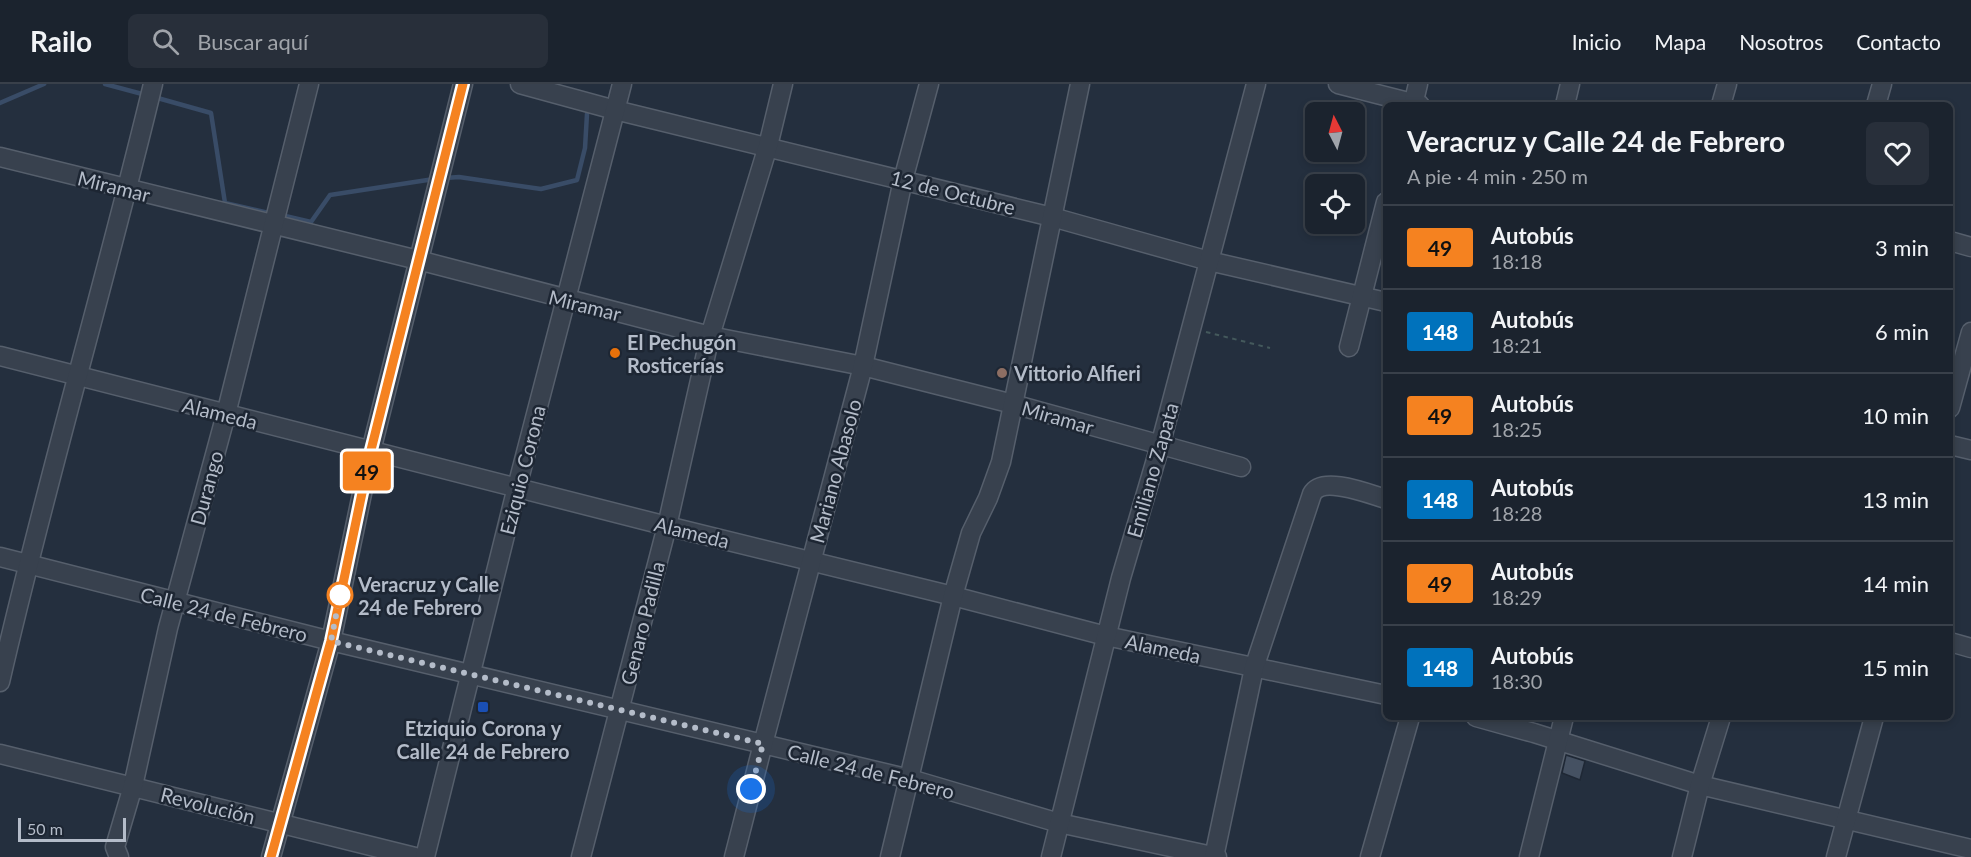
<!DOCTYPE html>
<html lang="es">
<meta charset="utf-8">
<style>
body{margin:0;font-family:Lato,sans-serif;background:#282f3a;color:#f1f3f6;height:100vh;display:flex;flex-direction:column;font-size:22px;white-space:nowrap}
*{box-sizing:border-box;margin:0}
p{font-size:20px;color:#a0a4aa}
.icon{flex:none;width:33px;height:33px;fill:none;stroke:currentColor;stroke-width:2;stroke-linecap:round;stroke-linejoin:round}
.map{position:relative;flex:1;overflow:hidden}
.drawer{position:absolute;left:1383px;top:18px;width:570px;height:618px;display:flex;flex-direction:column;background:#1b232e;border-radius:9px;box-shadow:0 3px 9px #0003,0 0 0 2px #39404a}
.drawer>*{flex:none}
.badge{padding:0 12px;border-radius:4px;font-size:21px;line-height:39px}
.needle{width:39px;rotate:354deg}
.buttons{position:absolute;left:1305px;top:18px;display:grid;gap:12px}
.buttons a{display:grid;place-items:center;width:60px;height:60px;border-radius:9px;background:#1b232e;box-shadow:0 3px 9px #0003,0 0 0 2px #39404a;font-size:30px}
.scale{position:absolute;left:18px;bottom:15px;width:108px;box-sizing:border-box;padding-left:6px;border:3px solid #b4bcc9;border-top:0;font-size:16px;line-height:21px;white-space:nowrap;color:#b4bcc9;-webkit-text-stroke:4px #1d2633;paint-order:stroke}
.you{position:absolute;width:30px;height:30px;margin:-15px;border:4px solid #fff;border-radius:50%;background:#1a73e8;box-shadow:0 0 0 9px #1a73e833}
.map>.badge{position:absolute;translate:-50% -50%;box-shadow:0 0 0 3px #fff}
.round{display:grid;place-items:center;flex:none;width:63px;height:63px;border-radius:9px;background:#282f3a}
.overview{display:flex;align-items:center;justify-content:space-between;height:102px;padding:0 24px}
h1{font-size:28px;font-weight:700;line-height:45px}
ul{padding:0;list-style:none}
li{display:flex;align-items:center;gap:18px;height:84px;padding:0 24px;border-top:2px solid #39404a}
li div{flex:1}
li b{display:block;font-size:22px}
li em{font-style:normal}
li .badge{min-width:66px;font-weight:700;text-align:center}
header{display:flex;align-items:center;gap:36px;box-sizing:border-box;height:84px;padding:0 30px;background:#1b232e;border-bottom:2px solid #39404a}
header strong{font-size:28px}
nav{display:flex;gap:33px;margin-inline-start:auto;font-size:21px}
.search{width:420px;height:54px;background:#282f3a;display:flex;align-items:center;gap:15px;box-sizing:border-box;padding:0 21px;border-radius:9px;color:#a0a4aa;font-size:22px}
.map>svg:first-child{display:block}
</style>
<header>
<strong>Railo</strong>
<div class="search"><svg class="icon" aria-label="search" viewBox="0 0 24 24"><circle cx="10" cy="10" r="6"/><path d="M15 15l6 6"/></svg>Buscar aquí</div>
<nav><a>Inicio</a><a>Mapa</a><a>Nosotros</a><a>Contacto</a></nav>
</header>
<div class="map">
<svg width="1971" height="773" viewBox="0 0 1971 773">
<rect width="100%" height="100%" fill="#242f3e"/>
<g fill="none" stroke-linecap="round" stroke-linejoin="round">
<g stroke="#394c67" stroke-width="4.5">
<polyline points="105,0 146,11"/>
<polyline points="154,13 211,29 225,119 273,130"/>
<polyline points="0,19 44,0"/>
<polyline points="445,94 459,93 541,105 577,96 585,64 587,30"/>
<polyline points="281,131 311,138 330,111 434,95"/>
</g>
</g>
<polygon fill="#455162" stroke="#1f2835" stroke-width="1.5" points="1566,671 1585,677 1580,696 1562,689"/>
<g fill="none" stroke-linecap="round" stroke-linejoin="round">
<g stroke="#565f6c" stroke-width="21">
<g id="minor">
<polyline points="520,0 615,26 1052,133 1209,177 1386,218"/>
<polyline points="1338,0 1420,21"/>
<polyline points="1413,21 1418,0"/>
<polyline points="1565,21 1570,0"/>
<polyline points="1721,21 1727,0"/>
<polyline points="1876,21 1882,0"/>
<polyline points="0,73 418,176 710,252 863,282 1013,320 1241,383"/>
<polyline points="1950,157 1971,163"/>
<polyline points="1349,263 1386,118"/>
<polyline points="0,272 667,442 953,512 1106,552 1386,611"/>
<polyline points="1950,324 1971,248"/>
<polyline points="1950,361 1971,366"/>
<polyline points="0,473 331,557 910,695 1059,739 1217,773"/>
<polyline points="1950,558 1971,564"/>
<path d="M0,598C46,397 105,200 153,0"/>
<polyline points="1476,633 1534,649 1700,701 1971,765"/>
<polyline points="0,670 415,773"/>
<polyline points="119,773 115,763 133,702 168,544 226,330 309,0"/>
<polyline points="271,773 331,557 371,367 463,0"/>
<polyline points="425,773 517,403 622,0"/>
<polyline points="581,773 667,442 710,252 768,62 783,0"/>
<polyline points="734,773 763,660 863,282 903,96 929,0"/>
<polyline points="890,773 953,512 971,449 988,414 1001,378 1080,0"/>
<polyline points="1051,773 1121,494 1160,362 1256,0"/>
<path d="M1214,773L1254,584L1312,410C1322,391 1369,410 1386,415"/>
<polyline points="1370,773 1410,633"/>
<polyline points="1529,773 1564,633"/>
<polyline points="1682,773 1700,701 1721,633"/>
<polyline points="1836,773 1874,633"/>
</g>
</g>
<polyline stroke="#44595c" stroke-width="2" stroke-dasharray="4.5 4.5" stroke-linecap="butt" points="1206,248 1270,264"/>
<use href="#minor" stroke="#38414e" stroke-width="18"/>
</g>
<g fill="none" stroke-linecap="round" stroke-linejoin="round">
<g stroke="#fff" stroke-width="14">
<polyline id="line" points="271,773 331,557 371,366 463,0"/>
</g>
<use href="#line" stroke="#f58220" stroke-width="9"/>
<polyline stroke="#b4bcc9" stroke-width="6" stroke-dasharray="0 10.8" points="340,511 331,557 763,660 751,705"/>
</g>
<circle fill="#e8710a" stroke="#1d2633" stroke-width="2" cx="615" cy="269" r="6"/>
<circle fill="#8d6e63" stroke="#1d2633" stroke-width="2" cx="1002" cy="289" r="6"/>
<circle fill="#fff" stroke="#f58220" stroke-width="3" cx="340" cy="511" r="12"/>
<rect fill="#1a4fb4" stroke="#1d2633" stroke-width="2" x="477" y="617" width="12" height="12" rx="3"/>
<g text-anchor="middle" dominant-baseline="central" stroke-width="5" stroke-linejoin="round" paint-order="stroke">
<g font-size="20" fill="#b4bcc9" stroke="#1d2633">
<text transform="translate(114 102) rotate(14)">Miramar</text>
<text transform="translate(953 108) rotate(14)">12 de Octubre</text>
<text transform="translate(585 221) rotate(14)">Miramar</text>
<text transform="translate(220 329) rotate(14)">Alameda</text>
<text transform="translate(1058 333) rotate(16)">Miramar</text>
<text transform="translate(522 386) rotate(-76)">Eziquio Corona</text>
<text transform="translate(1152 386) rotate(-74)">Emiliano Zapata</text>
<text transform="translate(835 387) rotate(-75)">Mariano Abasolo</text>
<text transform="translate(206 404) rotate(-75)">Durango</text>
<text transform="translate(692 448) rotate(14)">Alameda</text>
<text transform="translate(224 530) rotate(14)">Calle 24 de Febrero</text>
<text transform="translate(642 539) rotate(-76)">Genaro Padilla</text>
<text transform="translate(1163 564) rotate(12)">Alameda</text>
<text transform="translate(871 687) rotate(14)">Calle 24 de Febrero</text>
<text transform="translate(208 721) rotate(14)">Revolución</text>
</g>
<g font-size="20" font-weight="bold" fill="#b4bcc9" stroke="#1d2633" text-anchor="start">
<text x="627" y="258">El Pechugón<tspan x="627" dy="23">Rosticerías</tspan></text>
<text x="1014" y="289">Vittorio Alfieri</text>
<text x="483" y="644" text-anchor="middle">Etziquio Corona y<tspan x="483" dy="23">Calle 24 de Febrero</tspan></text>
</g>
<g font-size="20" font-weight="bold" fill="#b4bcc9" stroke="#1d2633" text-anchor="start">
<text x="358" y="500">Veracruz y Calle<tspan x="358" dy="23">24 de Febrero</tspan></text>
</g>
</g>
</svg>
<div class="buttons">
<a><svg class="needle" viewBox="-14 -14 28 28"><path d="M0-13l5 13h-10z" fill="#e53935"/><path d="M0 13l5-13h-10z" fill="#a0a4aa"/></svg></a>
<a><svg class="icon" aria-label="locate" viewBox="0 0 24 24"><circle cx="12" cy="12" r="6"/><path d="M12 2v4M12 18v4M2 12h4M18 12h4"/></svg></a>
</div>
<div class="scale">50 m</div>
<div class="you" style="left:751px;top:705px"></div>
<b class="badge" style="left:367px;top:387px;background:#f58220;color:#111">49</b>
<section class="drawer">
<div class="overview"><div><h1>Veracruz y Calle 24 de Febrero</h1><p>A pie · 4 min · 250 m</p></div><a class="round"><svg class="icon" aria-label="heart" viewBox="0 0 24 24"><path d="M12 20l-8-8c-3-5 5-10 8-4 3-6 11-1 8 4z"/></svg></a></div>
<ul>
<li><span class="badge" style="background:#f58220;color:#111">49</span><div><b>Autobús</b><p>18:18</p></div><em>3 min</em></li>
<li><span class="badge" style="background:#0072bc;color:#fff">148</span><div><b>Autobús</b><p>18:21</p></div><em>6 min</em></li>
<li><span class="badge" style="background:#f58220;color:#111">49</span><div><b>Autobús</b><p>18:25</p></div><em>10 min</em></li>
<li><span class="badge" style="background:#0072bc;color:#fff">148</span><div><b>Autobús</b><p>18:28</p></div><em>13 min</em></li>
<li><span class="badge" style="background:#f58220;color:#111">49</span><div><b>Autobús</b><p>18:29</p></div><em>14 min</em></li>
<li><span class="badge" style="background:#0072bc;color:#fff">148</span><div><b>Autobús</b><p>18:30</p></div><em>15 min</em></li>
</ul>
</section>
</div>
